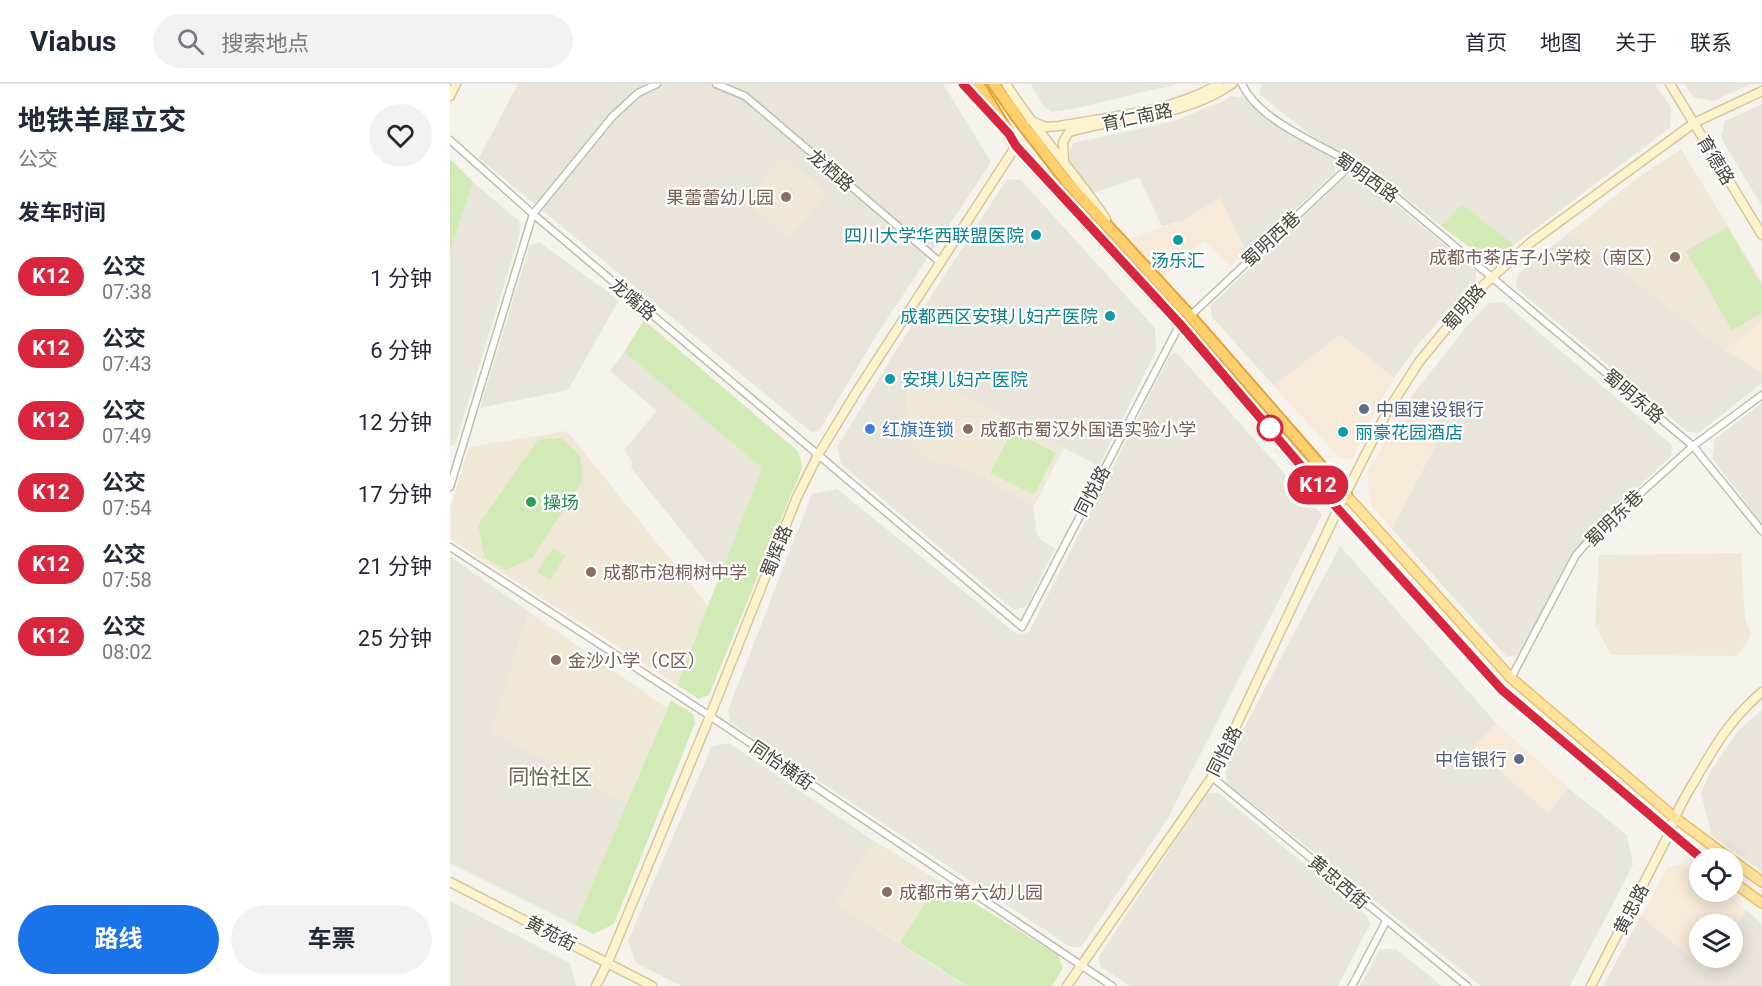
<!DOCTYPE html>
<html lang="zh">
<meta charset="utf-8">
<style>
body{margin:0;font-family:Roboto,"Noto Sans SC",sans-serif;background:#f2f2f3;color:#1f2937;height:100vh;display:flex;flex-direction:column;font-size:22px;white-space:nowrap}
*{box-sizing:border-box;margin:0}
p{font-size:20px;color:#747a83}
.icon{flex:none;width:33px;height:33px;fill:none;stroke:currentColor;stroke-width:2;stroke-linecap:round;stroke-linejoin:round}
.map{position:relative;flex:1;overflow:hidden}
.details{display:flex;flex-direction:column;background:#fff;width:450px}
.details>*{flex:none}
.badge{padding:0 12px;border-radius:20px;font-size:21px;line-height:39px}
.fabs{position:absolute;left:1239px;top:764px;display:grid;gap:12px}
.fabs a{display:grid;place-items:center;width:54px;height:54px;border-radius:50%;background:#fff;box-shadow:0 3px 15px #0003;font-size:30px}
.map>.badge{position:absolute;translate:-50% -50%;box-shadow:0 0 0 3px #fff}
h2{padding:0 18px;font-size:22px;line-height:54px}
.round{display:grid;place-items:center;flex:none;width:63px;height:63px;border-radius:32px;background:#f2f2f3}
.headline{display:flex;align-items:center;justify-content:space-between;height:102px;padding:0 18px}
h1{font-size:28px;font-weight:700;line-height:45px}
.primary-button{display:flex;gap:12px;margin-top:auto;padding:12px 18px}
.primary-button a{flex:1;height:69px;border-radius:36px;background:#1a73e8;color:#fff;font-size:24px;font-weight:700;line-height:69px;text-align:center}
.primary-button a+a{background:#f2f2f3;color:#1f2937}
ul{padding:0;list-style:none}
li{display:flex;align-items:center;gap:18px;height:72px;padding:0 18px}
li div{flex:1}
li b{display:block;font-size:22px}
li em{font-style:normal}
li .badge{min-width:66px;font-weight:700;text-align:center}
header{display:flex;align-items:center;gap:36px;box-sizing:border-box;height:84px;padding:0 30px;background:#fff;border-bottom:2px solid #e0e1e3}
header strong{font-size:28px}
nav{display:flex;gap:33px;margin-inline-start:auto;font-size:21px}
.search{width:420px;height:54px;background:#f2f2f3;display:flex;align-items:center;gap:15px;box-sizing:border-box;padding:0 21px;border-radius:33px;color:#747a83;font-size:22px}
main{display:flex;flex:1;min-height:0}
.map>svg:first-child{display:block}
</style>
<header>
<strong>Viabus</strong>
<div class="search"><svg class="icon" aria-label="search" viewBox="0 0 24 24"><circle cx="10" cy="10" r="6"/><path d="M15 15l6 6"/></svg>搜索地点</div>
<nav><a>首页</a><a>地图</a><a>关于</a><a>联系</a></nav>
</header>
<main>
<section class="details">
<div class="headline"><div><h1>地铁羊犀立交</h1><p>公交</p></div><a class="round"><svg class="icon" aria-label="heart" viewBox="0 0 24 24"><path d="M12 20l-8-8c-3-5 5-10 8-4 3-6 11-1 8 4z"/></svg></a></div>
<h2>发车时间</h2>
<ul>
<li><span class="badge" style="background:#d7263d;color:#fff">K12</span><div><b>公交</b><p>07:38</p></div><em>1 分钟</em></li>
<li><span class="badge" style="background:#d7263d;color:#fff">K12</span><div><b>公交</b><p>07:43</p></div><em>6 分钟</em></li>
<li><span class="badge" style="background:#d7263d;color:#fff">K12</span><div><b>公交</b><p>07:49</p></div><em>12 分钟</em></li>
<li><span class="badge" style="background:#d7263d;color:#fff">K12</span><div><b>公交</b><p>07:54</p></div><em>17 分钟</em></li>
<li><span class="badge" style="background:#d7263d;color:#fff">K12</span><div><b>公交</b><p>07:58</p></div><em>21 分钟</em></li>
<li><span class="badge" style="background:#d7263d;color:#fff">K12</span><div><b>公交</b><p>08:02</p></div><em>25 分钟</em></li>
</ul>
<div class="primary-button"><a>路线</a><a>车票</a></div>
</section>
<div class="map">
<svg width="1312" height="902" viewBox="0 0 1312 902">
<rect width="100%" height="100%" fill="#f6f3ec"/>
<g fill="#eae5da">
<polygon points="68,0 493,0 541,78 429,247 369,347 361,348 29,74"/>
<polygon points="581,0 727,0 623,25 601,28 592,20"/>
<polygon points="812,0 1205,0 1221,24 1220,44 1064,161 1012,120 991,142 916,81 865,54 809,10"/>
<polygon points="1235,0 1301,0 1263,17 1243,13"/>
<polygon points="781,12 794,14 853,58 885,74 885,89 797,169 770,114 734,136 712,142 689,93 644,109 617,75 623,59 721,38 774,17"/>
<polygon points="1312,20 1312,122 1271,54 1275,37"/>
<polygon points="910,91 1026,187 1026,198 969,259 944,294 890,251 824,302 763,234 760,222 895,93"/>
<polygon points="557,95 571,96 705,244 706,267 649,382 454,282 460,353 463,362 508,383 522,387 572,415 583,424 587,450 591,456 605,464 577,522 564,526 391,380 387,363 452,257"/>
<polygon points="23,98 69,137 70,149 5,361 0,361 0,169"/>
<polygon points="1120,148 1275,266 1312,289 1312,299 1249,349 1238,348 1066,204 1068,190"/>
<polygon points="89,158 169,216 118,306 30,324 80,161"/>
<polygon points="1053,218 1222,361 1221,372 1136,453 1122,472 1068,571 1057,573 942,445 995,343 961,313 1017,242 1039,219"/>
<polygon points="174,268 312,384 269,493 181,384 182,377 174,366 207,327 160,287"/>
<polygon points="727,269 872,431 718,734 631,863 620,863 280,638 278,626 362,410 387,405 568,551 579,548 720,271"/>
<polygon points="1312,319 1312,439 1262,374 1265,355"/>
<polygon points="890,462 1046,639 1024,664 1098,728 1118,704 1177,751 1183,781 1120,902 1031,902 777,699 775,680"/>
<polygon points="0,472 79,528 41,648 177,719 125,841 0,779"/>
<polygon points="1312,626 1312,787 1262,752 1251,709 1260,688 1288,647"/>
<polygon points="279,659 424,757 386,819 516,902 231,902 186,879 178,857 262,662"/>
<polygon points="757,709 769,709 917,832 920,840 888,902 680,902 650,882 649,872"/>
<polygon points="0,817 120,879 126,902 0,902"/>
<polygon points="1296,826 1312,840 1312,902 1153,902 1191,832 1255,885 1263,873 1282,873 1283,846"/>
<polygon points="930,865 946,865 992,902 910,902"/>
</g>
<g fill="#f7ead8">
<polygon points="770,114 797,169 781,182 754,157 712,195 679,155 734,136"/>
<polygon points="1312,238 1312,289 1275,266"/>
<polygon points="890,251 944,294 929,319 902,375 889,373 824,302"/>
<polygon points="961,313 995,343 942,445 921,421 917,389"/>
<polygon points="1046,639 1118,704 1098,729 1023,663"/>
<polygon points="1233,780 1249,792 1250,807 1270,807 1296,826 1283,846 1282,840 1250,840 1250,873 1263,873 1255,886 1191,832 1218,783"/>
</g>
<g fill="#efe8d6">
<polygon points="1231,65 1312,198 1312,238 1275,266 1120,148 1186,95"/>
<polygon points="332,72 377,109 339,154 294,117"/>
<polygon points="454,282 614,364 583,424 572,415 522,387 487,378 472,371 463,362 460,353"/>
<polygon points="117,347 258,522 227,601 0,455 0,425 19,363"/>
<polygon points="1291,469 1295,534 1301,551 1287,572 1161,571 1145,541 1149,471"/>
<polygon points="79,528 217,624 177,719 40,648"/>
<polygon points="424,757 489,797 450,859 385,819"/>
</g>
<g fill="#d2eab5">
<polygon points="0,75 23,98 0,169"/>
<polygon points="1012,120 1064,161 1050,174 1034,174 991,142"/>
<polygon points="1277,143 1312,202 1312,229 1282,246 1236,167"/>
<polygon points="194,236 349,368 352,384 259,611 249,615 227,601 312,384 174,268"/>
<polygon points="562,347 606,369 584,411 540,389"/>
<polygon points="111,354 130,371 133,396 83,473 56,486 35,474 28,441 88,356"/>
<polygon points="103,464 116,472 100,496 87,488"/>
<polygon points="221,616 243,630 245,639 164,840 143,850 125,841"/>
<polygon points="489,797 608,871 613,884 602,902 517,902 450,859"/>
</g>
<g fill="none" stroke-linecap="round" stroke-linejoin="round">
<g stroke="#c2bbae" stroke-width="9">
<g id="street">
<polyline points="266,0 295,12 491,179"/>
<path d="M792,0C809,39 880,64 915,87L1243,362L1312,447"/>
<polyline points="0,56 83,130 572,543 730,240"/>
<polyline points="740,232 903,79"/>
<polyline points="0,403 83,130 162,33 188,9 207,0"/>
<polyline points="0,463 260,632 662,902"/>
<polyline points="1061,594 1126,471 1144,451 1243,362 1312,311"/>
<polyline points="762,693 1017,902"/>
<polyline points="902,902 936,837"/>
</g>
</g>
<g stroke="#d6c79b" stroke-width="11">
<g id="secondary">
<polyline points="513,0 545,35"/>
<path d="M556,0C586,48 625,88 656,135"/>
<polyline points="1220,0 1312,151"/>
<polyline points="0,12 6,0"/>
<path d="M581,37L596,43L609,42C663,32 721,28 769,0"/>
<path d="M614,78L613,58L619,48C674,32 733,34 782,0"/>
<polyline points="0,798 202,902"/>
<polyline points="146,902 158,878 260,632 347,413 368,371 407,307 566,62"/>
<polyline points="617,902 762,693 888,425 937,328 969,278 1027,207 1080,159 1244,39 1312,7"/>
<path d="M1141,902L1220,748C1225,730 1234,714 1244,698C1264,663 1281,634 1312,608"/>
</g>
</g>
<g stroke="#e6c16a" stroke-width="12">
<g id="primary">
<polyline points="896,411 1061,594 1224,733 1279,774"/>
<polyline points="888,425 1052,606 1251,774"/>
<polyline points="1282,776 1312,798"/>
<polyline points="1282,797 1312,819"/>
</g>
</g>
<g stroke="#e0a43c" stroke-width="14">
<g id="highway">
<polyline points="528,0 566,62 730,240 888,425"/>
<polyline points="544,0 567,33 617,98 740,232 896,411"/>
</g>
</g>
<use href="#street" stroke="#fff" stroke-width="6"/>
<use href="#secondary" stroke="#fff3cd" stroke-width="8"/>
<use href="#primary" stroke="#ffe39c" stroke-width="9"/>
<use href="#highway" stroke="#ffcf6e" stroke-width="10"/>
</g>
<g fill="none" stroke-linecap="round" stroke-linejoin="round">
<g stroke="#fff" stroke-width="14">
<polyline id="line" points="513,0 559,50 566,62 730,240 888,425 1052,606 1251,774"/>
</g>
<use href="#line" stroke="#d7263d" stroke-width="9"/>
</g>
<g fill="#8d6e63" stroke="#fff" stroke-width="2">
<circle cx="336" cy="113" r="6"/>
<circle cx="1225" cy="173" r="6"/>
<circle cx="518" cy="345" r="6"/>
<circle cx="141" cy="488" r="6"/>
<circle cx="106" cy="576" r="6"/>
<circle cx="437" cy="808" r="6"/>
</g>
<g fill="#0f9aa8" stroke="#fff" stroke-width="2">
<circle cx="586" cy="151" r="6"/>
<circle cx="728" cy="156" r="6"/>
<circle cx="660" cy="232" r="6"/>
<circle cx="440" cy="295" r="6"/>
<circle cx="893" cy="348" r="6"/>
</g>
<g fill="#5c6f8a" stroke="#fff" stroke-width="2">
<circle cx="914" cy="325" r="6"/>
<circle cx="1069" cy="675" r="6"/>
</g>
<circle fill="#fff" stroke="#d7263d" stroke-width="3" cx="820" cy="344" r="12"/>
<circle fill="#3f7fe0" stroke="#fff" stroke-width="2" cx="420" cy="345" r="6"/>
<circle fill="#2e9e5b" stroke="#fff" stroke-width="2" cx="81" cy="418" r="6"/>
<g text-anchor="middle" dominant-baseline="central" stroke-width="4.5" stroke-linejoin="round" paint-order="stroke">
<g font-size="18" fill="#4b4439" stroke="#fff">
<text transform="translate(687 33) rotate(-12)">育仁南路</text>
<text transform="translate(1266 76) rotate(59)">育德路</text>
<text transform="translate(381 86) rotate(41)">龙栖路</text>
<text transform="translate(917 93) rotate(35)">蜀明西路</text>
<text transform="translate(821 155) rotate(-43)">蜀明西巷</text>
<text transform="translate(183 215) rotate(40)">龙嘴路</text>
<text transform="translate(1014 223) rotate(-49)">蜀明路</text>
<text transform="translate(1184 312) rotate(40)">蜀明东路</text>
<text transform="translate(642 407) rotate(-62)">同悦路</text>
<text transform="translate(1164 434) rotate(-44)">蜀明东巷</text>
<text transform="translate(326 467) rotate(-68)">蜀辉路</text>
<text transform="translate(774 667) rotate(-63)">同怡路</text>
<text transform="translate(332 681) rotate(34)">同怡横街</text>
<text transform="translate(889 798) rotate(40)">黄忠西街</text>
<text transform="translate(1181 825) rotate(-63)">黄忠路</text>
<text transform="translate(101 849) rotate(27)">黄苑街</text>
</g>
<g font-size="18" fill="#785e54" stroke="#fff" text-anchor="start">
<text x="324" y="113" text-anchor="end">果蕾蕾幼儿园</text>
<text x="1213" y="173" text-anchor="end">成都市茶店子小学校（南区）</text>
<text x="530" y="345">成都市蜀汉外国语实验小学</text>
<text x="153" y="488">成都市泡桐树中学</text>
<text x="118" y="576">金沙小学（C区）</text>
<text x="449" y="808">成都市第六幼儿园</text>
</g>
<g font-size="18" fill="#0d838f" stroke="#fff" text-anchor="end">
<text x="574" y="151">四川大学华西联盟医院</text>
<text x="728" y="176" text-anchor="middle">汤乐汇</text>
<text x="648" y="232">成都西区安琪儿妇产医院</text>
<text x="452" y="295" text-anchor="start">安琪儿妇产医院</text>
<text x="905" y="348" text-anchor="start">丽豪花园酒店</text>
</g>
<g font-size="18" fill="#4e5e75" stroke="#fff" text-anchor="start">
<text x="926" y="325">中国建设银行</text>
<text x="1057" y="675" text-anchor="end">中信银行</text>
</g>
<g font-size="18" fill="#366cbe" stroke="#fff" text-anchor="start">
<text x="432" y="345">红旗连锁</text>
</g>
<g font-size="18" fill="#27864d" stroke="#fff" text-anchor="start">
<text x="93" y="418">操场</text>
</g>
<g font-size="21" fill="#6e6250" stroke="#fff">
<text x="100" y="693">同怡社区</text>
</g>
</g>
</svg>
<div class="fabs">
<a><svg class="icon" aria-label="locate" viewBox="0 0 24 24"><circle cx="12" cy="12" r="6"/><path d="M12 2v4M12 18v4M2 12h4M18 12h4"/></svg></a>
<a><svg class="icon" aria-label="layers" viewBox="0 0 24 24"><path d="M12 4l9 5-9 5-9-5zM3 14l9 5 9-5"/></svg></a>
</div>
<b class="badge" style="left:868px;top:401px;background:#d7263d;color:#fff">K12</b>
</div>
</main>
